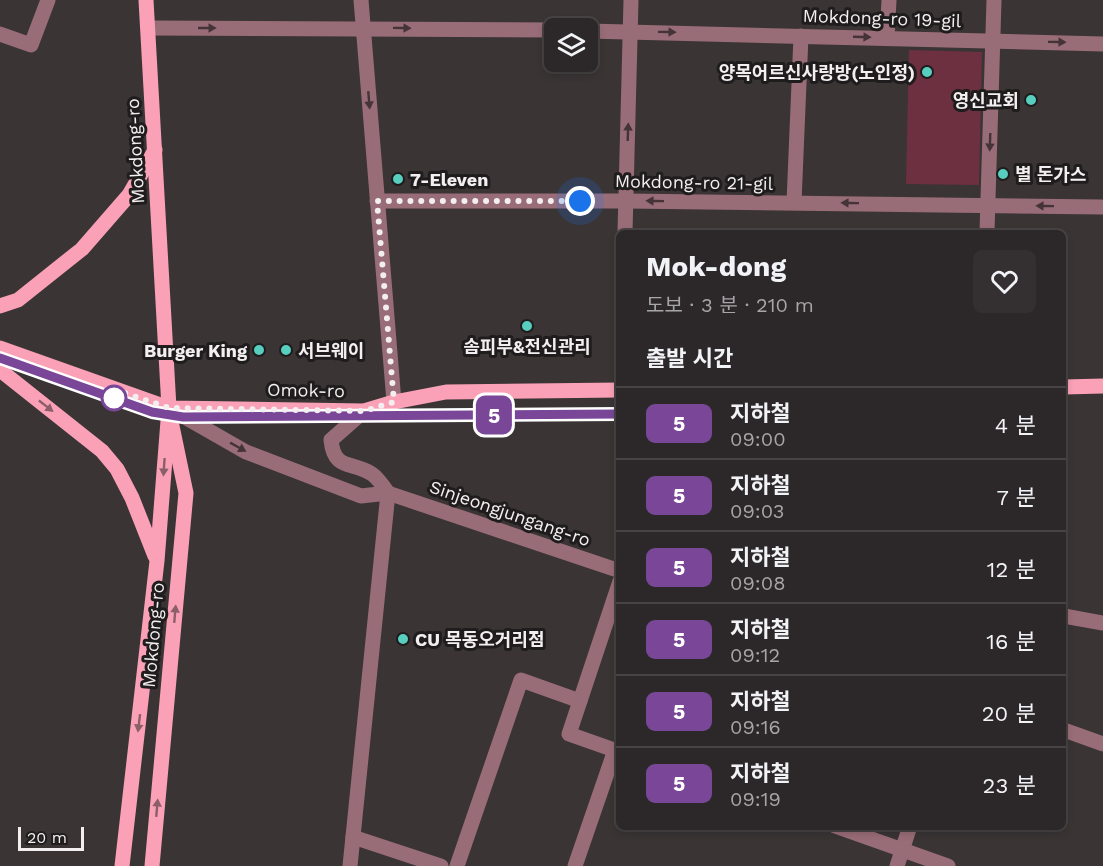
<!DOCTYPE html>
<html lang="ko">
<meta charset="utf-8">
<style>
body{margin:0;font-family:"Work Sans","Noto Sans KR",sans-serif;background:#342f30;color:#f1f3f6;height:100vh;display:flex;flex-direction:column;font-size:22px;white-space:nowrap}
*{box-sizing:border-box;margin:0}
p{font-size:20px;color:#a6a5a8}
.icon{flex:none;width:33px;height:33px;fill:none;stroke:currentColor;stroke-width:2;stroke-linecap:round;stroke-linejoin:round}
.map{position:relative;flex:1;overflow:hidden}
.drawer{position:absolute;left:616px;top:230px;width:450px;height:600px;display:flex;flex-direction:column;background:#2c2728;border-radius:9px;box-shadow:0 3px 9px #0003,0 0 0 2px #484445}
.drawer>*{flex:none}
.badge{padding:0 12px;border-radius:9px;font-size:21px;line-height:39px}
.buttons{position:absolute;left:544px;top:18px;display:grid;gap:12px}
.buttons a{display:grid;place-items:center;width:54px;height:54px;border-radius:9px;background:#2c2728;box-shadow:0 3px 9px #0003,0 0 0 2px #484445;font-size:30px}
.scale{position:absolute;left:18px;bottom:15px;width:66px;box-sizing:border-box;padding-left:6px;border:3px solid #f3eff0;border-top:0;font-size:16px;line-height:21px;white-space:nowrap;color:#f3eff0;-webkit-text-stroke:4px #1f1c1d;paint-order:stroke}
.you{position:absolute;width:30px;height:30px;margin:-15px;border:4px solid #fff;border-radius:50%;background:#1a73e8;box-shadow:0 0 0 9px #1a73e833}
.map>.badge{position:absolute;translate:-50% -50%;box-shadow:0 0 0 3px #fff}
h2{padding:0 30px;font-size:22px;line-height:54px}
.round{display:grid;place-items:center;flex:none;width:63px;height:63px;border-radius:9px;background:#342f30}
.headline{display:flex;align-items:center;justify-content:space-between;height:102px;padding:0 30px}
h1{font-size:28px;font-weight:700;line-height:45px}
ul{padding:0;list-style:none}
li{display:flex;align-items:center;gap:18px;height:72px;padding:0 30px;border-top:2px solid #484445}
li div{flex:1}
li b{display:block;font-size:22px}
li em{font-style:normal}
li .badge{min-width:66px;font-weight:700;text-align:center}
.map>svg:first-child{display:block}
</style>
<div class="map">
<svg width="1103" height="866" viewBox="0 0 1103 866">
<rect width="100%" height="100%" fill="#3a3435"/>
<polygon fill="#6d3041" points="909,50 982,52 979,185 906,184"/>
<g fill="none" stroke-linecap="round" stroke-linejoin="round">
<g stroke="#996d77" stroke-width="15">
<polyline points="361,0 394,402"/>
<polyline points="149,28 555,30"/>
<polyline points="588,31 1103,44"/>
<polyline points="0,34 31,45 48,0"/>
<polyline points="887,38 889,0"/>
<polyline points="377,201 626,201 1103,207"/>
<polyline points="794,202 801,36"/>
<polyline points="625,232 631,0"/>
<polyline points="987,232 994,0"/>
<polyline points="169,408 246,452 361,496 388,493 620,571"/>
<path d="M364,411L331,440C334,471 352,461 372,474C378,478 384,487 388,493"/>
<polyline points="620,581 569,734 620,752"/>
<polyline points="1064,616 1103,623"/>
<polyline points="1064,730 1103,744"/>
<polyline points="835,826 948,866"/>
<polyline points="353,837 441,866"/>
<polyline points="350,866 388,493"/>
<polyline points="457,866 521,680 580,701"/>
<polyline points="575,866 615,750"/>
<polyline points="897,866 910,826"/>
</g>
<g stroke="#faa1b7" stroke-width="15">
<polyline points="0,306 18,300 82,249 129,195 155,150"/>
<polyline points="0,348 169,408 364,411 394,402 446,392 620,390"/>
<polyline points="0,370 102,451 117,469 132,498 155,556"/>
<polyline points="1064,387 1103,386"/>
<polyline points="122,866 157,561 169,408 146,0"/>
<polyline points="152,866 186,493 172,426"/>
</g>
</g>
<defs><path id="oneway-solid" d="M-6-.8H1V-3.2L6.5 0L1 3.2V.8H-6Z" transform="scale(1.5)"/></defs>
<g fill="#443438">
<use href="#oneway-solid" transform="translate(207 28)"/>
<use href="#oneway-solid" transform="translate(402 28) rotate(1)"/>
<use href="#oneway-solid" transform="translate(667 32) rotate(1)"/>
<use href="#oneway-solid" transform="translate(862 37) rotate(2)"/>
<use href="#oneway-solid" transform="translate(1057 42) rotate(1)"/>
<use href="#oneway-solid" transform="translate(369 100) rotate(85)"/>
<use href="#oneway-solid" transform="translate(628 132) rotate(-88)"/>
<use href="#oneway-solid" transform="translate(990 142) rotate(92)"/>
<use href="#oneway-solid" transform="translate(655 201) rotate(-179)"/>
<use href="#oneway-solid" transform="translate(850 203) rotate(-179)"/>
<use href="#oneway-solid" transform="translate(1045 206) rotate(-179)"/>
<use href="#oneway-solid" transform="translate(238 447) rotate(29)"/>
</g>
<g fill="#8c5e6a">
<use href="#oneway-solid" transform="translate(46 406) rotate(38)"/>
<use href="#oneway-solid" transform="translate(164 467) rotate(94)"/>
<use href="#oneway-solid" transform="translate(175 614) rotate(-85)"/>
<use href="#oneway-solid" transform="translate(139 723) rotate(97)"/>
<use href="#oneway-solid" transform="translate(157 808) rotate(-85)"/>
</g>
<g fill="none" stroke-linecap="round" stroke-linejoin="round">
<g stroke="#fff" stroke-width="14">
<polyline id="line" points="0,358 152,412 183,417 620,414"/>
</g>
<use href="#line" stroke="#794698" stroke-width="9"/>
<polyline stroke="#f3eff0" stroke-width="6" stroke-dasharray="0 10.8" points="114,398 107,387 169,408 364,411 394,402 377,201 580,201"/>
</g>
<g fill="#58cebf" stroke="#1f1c1d" stroke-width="2">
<circle cx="927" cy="72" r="6"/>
<circle cx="1031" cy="100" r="6"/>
<circle cx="1003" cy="174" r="6"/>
<circle cx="398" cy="179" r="6"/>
<circle cx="527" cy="326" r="6"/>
<circle cx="259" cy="350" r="6"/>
<circle cx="286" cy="350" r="6"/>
<circle cx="403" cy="639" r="6"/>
</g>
<circle fill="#fff" stroke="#794698" stroke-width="3" cx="114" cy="398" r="12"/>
<g text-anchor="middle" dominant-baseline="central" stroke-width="6" stroke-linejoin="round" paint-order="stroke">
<g font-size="18" fill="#f3eff0" stroke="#1f1c1d">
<text transform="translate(882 18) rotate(2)">Mokdong-ro 19-gil</text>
<text transform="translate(135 151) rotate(-93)">Mokdong-ro</text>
<text transform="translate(694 182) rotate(1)">Mokdong-ro 21-gil</text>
<text transform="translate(306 390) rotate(1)">Omok-ro</text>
<text transform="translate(510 513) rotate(19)">Sinjeongjungang-ro</text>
<text transform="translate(153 635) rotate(-85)">Mokdong-ro</text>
</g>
<g font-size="18" font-weight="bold" fill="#f3eff0" stroke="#1f1c1d" text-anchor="start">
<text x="915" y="72" text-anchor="end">양목어르신사랑방(노인정)</text>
<text x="1019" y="100" text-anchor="end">영신교회</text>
<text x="1015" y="174">별 돈가스</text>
<text x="410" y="179">7-Eleven</text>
<text x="527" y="346" text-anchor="middle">솜피부&amp;전신관리</text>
<text x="247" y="350" text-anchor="end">Burger King</text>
<text x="298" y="350">서브웨이</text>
<text x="415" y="639">CU 목동오거리점</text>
</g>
</g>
</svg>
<div class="buttons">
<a><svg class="icon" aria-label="layers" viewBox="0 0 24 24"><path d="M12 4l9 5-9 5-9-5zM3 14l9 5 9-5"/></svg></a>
</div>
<div class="scale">20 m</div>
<div class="you" style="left:580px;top:201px"></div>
<b class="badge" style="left:494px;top:415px;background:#794698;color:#fff">5</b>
<section class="drawer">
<div class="headline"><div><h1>Mok-dong</h1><p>도보 · 3 분 · 210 m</p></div><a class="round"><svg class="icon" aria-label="heart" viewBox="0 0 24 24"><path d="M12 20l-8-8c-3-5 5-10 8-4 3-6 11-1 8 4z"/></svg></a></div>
<h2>출발 시간</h2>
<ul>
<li><span class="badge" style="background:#794698;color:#fff">5</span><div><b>지하철</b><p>09:00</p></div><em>4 분</em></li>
<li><span class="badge" style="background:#794698;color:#fff">5</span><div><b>지하철</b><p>09:03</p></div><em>7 분</em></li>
<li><span class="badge" style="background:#794698;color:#fff">5</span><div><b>지하철</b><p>09:08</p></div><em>12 분</em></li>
<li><span class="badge" style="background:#794698;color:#fff">5</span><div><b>지하철</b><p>09:12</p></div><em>16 분</em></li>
<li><span class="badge" style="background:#794698;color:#fff">5</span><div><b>지하철</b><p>09:16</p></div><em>20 분</em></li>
<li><span class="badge" style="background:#794698;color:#fff">5</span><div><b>지하철</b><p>09:19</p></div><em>23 분</em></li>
</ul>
</section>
</div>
